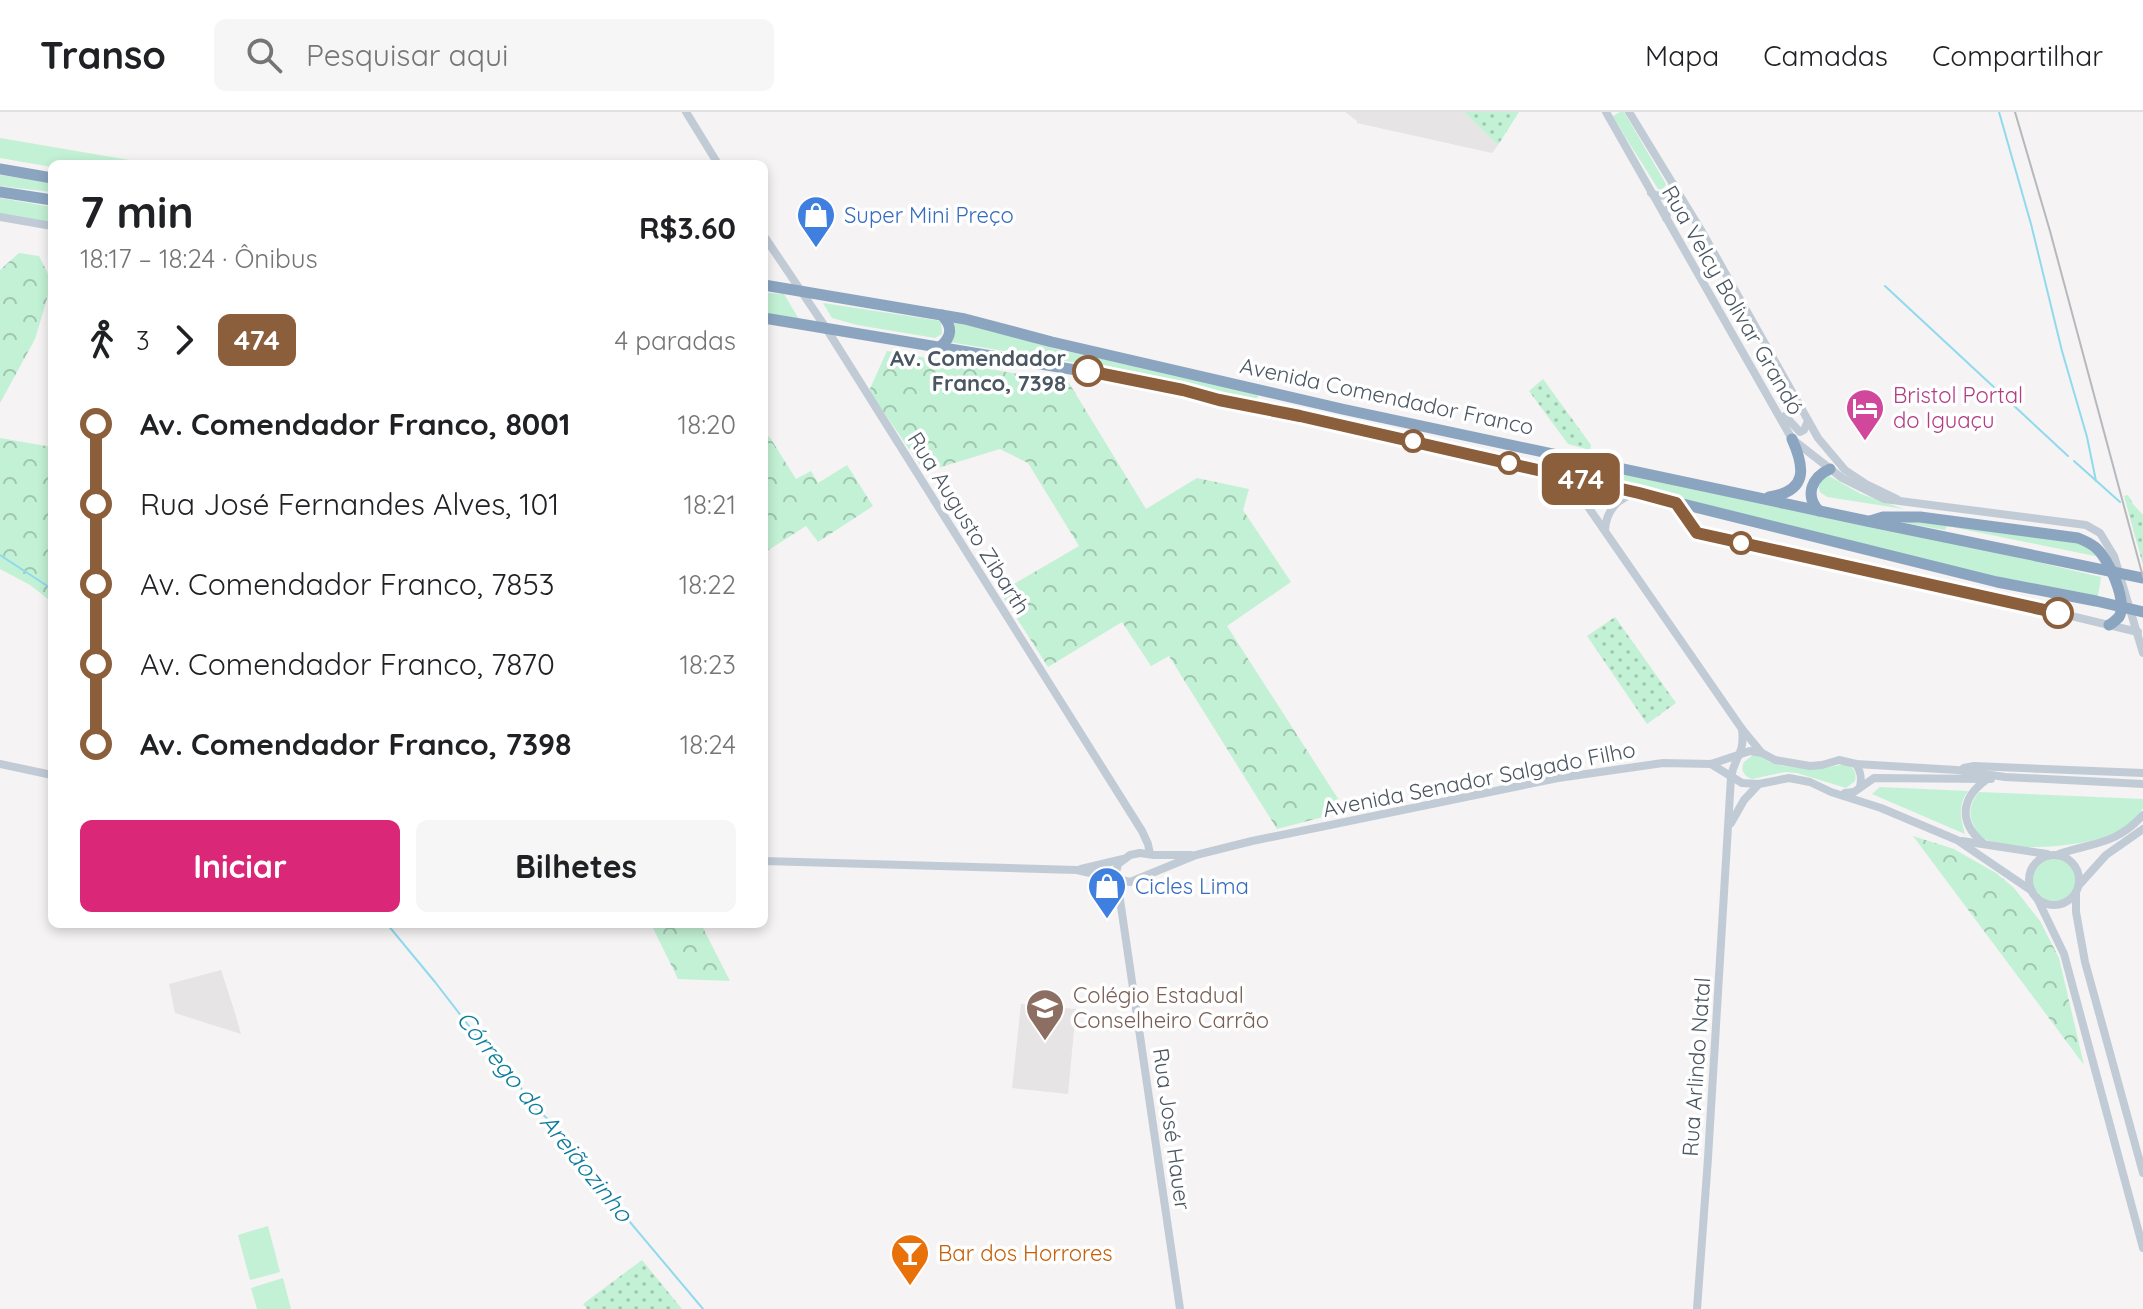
<!DOCTYPE html>
<html lang="pt">
<meta charset="utf-8">
<style>
body{margin:0;font-family:Quicksand,sans-serif;background:#f6f6f6;color:#202124;height:100vh;display:flex;flex-direction:column;font-size:30px;white-space:nowrap}
*{box-sizing:border-box;margin:0}
p{font-size:26px;color:#757577}
.icon{flex:none;width:44px;height:44px;fill:none;stroke:currentColor;stroke-width:2;stroke-linecap:round;stroke-linejoin:round}
.map{position:relative;flex:1;overflow:hidden}
.panel{position:absolute;left:48px;top:48px;width:720px;height:768px;display:flex;flex-direction:column;background:#fff;border-radius:12px;box-shadow:0 4px 12px #0003}
.panel>*{flex:none}
.badge{padding:0 16px;border-radius:12px;font-size:28px;line-height:52px}
.map>.badge{position:absolute;translate:-50% -50%;box-shadow:0 0 0 4px #fff}
.legs{display:flex;align-items:center;gap:12px;height:88px;padding:0 32px;font-size:26px}
.legs p{margin-inline-start:auto}
.summary{display:flex;align-items:center;justify-content:space-between;height:136px;padding:0 32px}
h1{font-size:44px;font-weight:700;line-height:60px}
.button{display:flex;gap:16px;margin-top:auto;padding:16px 32px}
.button a{flex:1;height:92px;border-radius:12px;background:#db2777;color:#fff;font-size:32px;font-weight:700;line-height:92px;text-align:center}
.button a+a{background:#f6f6f6;color:#202124}
ul{padding:0 32px;list-style:none}
li{display:flex;align-items:center;gap:28px;height:80px;font-size:30px}
li i{display:grid;place-items:center;width:12px;height:100%;margin:0 10px;background:currentColor}
li i::after{content:'';width:20px;height:20px;margin:-10px;border:6px solid;border-radius:50%;background:#fff}
li p{margin-inline-start:auto}
li:first-child i{background:linear-gradient(#0000 50%,currentColor 0)}
li:last-child i{background:linear-gradient(currentColor 50%,#0000 0)}
header{display:flex;align-items:center;gap:48px;box-sizing:border-box;height:112px;padding:0 40px;background:#fff;border-bottom:2px solid #e0e0e0}
header strong{font-size:38px}
nav{display:flex;gap:44px;margin-inline-start:auto;font-size:28px}
.search{width:560px;height:72px;background:#f6f6f6;display:flex;align-items:center;gap:20px;box-sizing:border-box;padding:0 28px;border-radius:12px;color:#757577;font-size:30px}
.map>svg:first-child{display:block}
</style>
<header>
<strong>Transo</strong>
<div class="search"><svg class="icon" aria-label="search" viewBox="0 0 24 24"><circle cx="10" cy="10" r="6"/><path d="M15 15l6 6"/></svg>Pesquisar aqui</div>
<nav><a>Mapa</a><a>Camadas</a><a>Compartilhar</a></nav>
</header>
<div class="map">
<svg width="2143" height="1197" viewBox="0 0 2143 1197">
<defs>
<pattern id="forest-crowns" width="20" height="18" patternUnits="userSpaceOnUse" patternTransform="scale(2)"><rect width="20" height="18" fill="#c3f1d5"/><path d="M2 6a3 3 0 1 1 6 0M12 15a3 3 0 1 1 6 0" fill="none" stroke="#a0c6b0"/></pattern>
<pattern id="park-dots" width="8" height="8" patternUnits="userSpaceOnUse" patternTransform="scale(2)"><rect width="8" height="8" fill="#c3f1d5"/><path d="M2 2h.1M6 6h.1" fill="none" stroke="#a0c6b0" stroke-width="1.8" stroke-linecap="round"/></pattern>
</defs>
<rect width="100%" height="100%" fill="#f5f3f3"/>
<g fill="#e6e4e5">
<polygon points="1345,0 1464,0 1498,33 1492,41 1357,11 1357,9"/>
<polygon points="221,858 235,901 241,922 175,901 169,872"/>
<polygon points="1021,892 1076,897 1068,982 1012,976"/>
</g>
<g fill="#c3f1d5">
<path d="M1620,0H1624L1666,72L1664,78L1658,77C1643,52 1627,29 1613,4Z"/>
<polygon points="0,26 153,52 52,52 52,55 0,46"/>
<polygon points="0,63 52,71 52,80 0,74"/>
<polygon points="0,86 52,95 52,111 0,103"/>
<polygon points="764,181 784,182 800,209 764,202"/>
<polygon points="823,191 941,209 942,222 935,226 857,213 832,206"/>
<polygon points="944,204 1056,237 1259,281 1257,287 1078,251 949,230"/>
<polygon points="1501,344 1595,356 1940,427 2101,465 2098,484 1998,466"/>
<polygon points="1829,364 1861,382 1904,397 1827,385 1820,380 1818,373 1822,366"/>
<polygon points="1905,408 2089,432 2100,445 1947,414 1945,418 1905,411"/>
<path d="M1753,643H1759L1769,650L1783,654L1816,657L1847,652C1854,657 1857,660 1855,669L1846,676L1797,661L1785,660L1752,667C1744,664 1740,658 1744,650Z"/>
<path d="M1880,675L1968,679C1957,694 1961,706 1965,722L1872,682Z"/>
<path d="M1979,680L2143,687V696C2136,706 2126,716 2115,721C2088,734 2021,740 1992,730C1984,728 1977,722 1974,714C1967,701 1971,690 1979,680Z"/>
<circle cx="2054" cy="767" r="22"/>
<polygon points="268,1114 280,1160 250,1168 238,1123"/>
<polygon points="283,1166 291,1197 257,1197 251,1176"/>
</g>
<g fill="url(#forest-crowns)">
<polygon points="19,141 39,144 52,170 35,227 0,291 0,158"/>
<polygon points="887,239 1069,271 1146,397 1197,366 1249,377 1243,398 1291,470 1227,514 1346,699 1277,717 1169,544 1151,554 1122,510 1048,555 1000,480 1079,434 1028,351 1000,337 925,360 869,279"/>
<polygon points="769,324 796,367 811,359 818,371 847,353 873,394 818,430 806,414 767,439 764,433 764,327"/>
<polygon points="0,326 52,335 52,490 30,473 0,457"/>
<polygon points="1913,724 1954,737 1996,761 2014,776 2040,809 2059,846 2084,953"/>
<polygon points="651,812 701,812 730,869 678,867"/>
</g>
<g fill="url(#park-dots)">
<polygon points="1464,0 1519,0 1498,33"/>
<polygon points="1543,267 1591,333 1590,338 1568,332 1529,279"/>
<polygon points="2128,383 2133,392 2143,403 2143,453 2124,384"/>
<polygon points="1615,505 1676,591 1647,612 1587,524"/>
<polygon points="642,1148 682,1197 587,1197 583,1192"/>
</g>
<g fill="none" stroke-linecap="round" stroke-linejoin="round">
<g stroke="#90daee" stroke-width="2">
<polyline points="1999,0 2031,112 2062,239 2087,325 2096,369"/>
<polyline points="1885,174 2068,344"/>
<polyline points="2074,349 2120,390"/>
<polyline points="0,443 52,477"/>
<polyline points="387,812 435,870 496,949 519,970 525,986 553,1012 556,1022 703,1197"/>
</g>
<g stroke="#c1cbd6" stroke-width="8">
<polyline points="686,0 718,52"/>
<polyline points="1606,0 1792,327 1842,366 1884,387 2086,413 2100,421 2114,444 2143,541"/>
<polyline points="1629,0 1701,118 1818,326 1845,358 1866,372 1897,387"/>
<path d="M1651,81C1662,87 1669,83 1673,72"/>
<polyline points="0,105 52,114"/>
<polyline points="1666,106 1668,97 1673,93 1681,97 1688,107"/>
<polyline points="764,124 826,216 1142,719 1148,732 1150,742"/>
<polyline points="1785,304 1800,320 1804,318 1808,309"/>
<polyline points="1566,363 1742,617 1761,640"/>
<polyline points="1676,391 1697,421 2008,489 2138,520"/>
<path d="M1605,418C1606,399 1618,385 1637,381"/>
<polyline points="0,652 52,663"/>
<polyline points="1711,652 1742,671 1759,672 1789,666 1810,670 1831,680 1881,696 1957,728 2032,779"/>
<path d="M1856,652C1861,660 1862,666 1860,675"/>
<polyline points="1964,656 1974,654 2143,661"/>
<polyline points="1845,681 1854,680 1874,666 1991,667"/>
<polyline points="1731,711 1744,688 1759,672"/>
<polyline points="1962,729 2047,742"/>
<path d="M1983,731C1958,710 1961,686 1986,668"/>
<path d="M2059,742C2094,730 2116,733 2143,703"/>
<circle cx="2054" cy="768" r="25"/>
<polyline points="764,749 1077,758 1130,770 1196,743 1252,729 1558,666 1663,651 1711,652 1750,639 1762,641 1775,648 1810,654 1822,653 1839,648 1856,652 1957,658 2005,665 2143,672"/>
<polyline points="1081,757 1123,747"/>
<polyline points="1115,765 1118,752 1130,743 1140,741 1154,743 1191,743"/>
<polyline points="1117,767 1180,1197"/>
<polyline points="2079,773 2106,743 2143,717"/>
<polyline points="2076,781 2076,800 2085,850 2143,1061"/>
<polyline points="2037,786 2064,842 2143,1136"/>
<path d="M1697,1197L1708,1046L1731,665C1735,643 1745,643 1742,617"/>
</g>
<g stroke="#8ba5c1" stroke-width="11">
<polyline points="0,57 52,66"/>
<polyline points="0,80 52,88"/>
<polyline points="764,173 965,207 1052,230 1342,297 1867,409 2143,466"/>
<polyline points="764,206 1148,270 1219,288 1300,304 1566,363 1997,470 2096,489 2143,500"/>
<path d="M940,235C952,225 953,215 942,203"/>
<path d="M1769,385C1808,379 1805,356 1792,327"/>
<path d="M1819,399C1804,383 1812,365 1830,357"/>
<path d="M1870,409L1883,405H1920L2078,426C2083,428 2090,431 2095,435C2108,445 2128,489 2119,505C2117,507 2111,512 2109,513"/>
</g>
<polyline stroke="#b5b8bd" stroke-width="2" points="2015,0 2050,119 2143,465"/>
</g>
<g fill="none" stroke-linecap="round" stroke-linejoin="round">
<g stroke="#fff" stroke-width="18">
<polyline id="line-1" points="1088,259 1183,278 1219,288 1300,304 1639,381 1676,391 1697,421 2058,501"/>
</g>
<use href="#line-1" stroke="#8b5e3c" stroke-width="12"/>
</g>
<defs>
<g id="shop-pin" transform="scale(2)"><path d="M0 17L-7.5 6A9.5 9.5 0 1 1 7.5 6Z" fill="#3f7fe0" stroke="#fff"/><path d="M-5-2.5h2.3a2.7 3.5 0 0 1 5.4 0H5L5.5 6h-11ZM-1.5-2.5h3a1.5 2.3 0 0 0-3 0Z" fill="#fff"/></g>
<g id="hotel-pin" transform="scale(2)"><path d="M0 17L-7.5 6A9.5 9.5 0 1 1 7.5 6Z" fill="#d1479c" stroke="#fff"/><path d="M-6-4.5h1.5V1H6V5H4.5V3h-9V5H-6ZM-4 0a1.8 1.8 0 1 1 3.6 0ZM.5 0V-2.5h3Q6-2.5 6 0Z" fill="#fff"/></g>
<g id="school-pin" transform="scale(2)"><path d="M0 17L-7.5 6A9.5 9.5 0 1 1 7.5 6Z" fill="#8d6e63" stroke="#fff"/><path d="M0-5L7-2L0 1L-7-2ZM-4 1L0 2.5L4 1V4Q0 6-4 4Z" fill="#fff"/></g>
<g id="bar-pin" transform="scale(2)"><path d="M0 17L-7.5 6A9.5 9.5 0 1 1 7.5 6Z" fill="#e8710a" stroke="#fff"/><path d="M-6-5H6L.8 .8V4.5H3.5V6h-7V4.5H-.8V.8Z" fill="#fff"/></g>
</defs>
<g fill-rule="evenodd">
<use href="#shop-pin" x="816" y="103"/>
<use href="#hotel-pin" x="1865" y="296"/>
<use href="#shop-pin" x="1107" y="774"/>
<use href="#school-pin" x="1045" y="896"/>
<use href="#bar-pin" x="910" y="1141"/>
</g>
<g fill="#fff" stroke="#8b5e3c" stroke-width="4">
<circle cx="1088" cy="259" r="14"/>
<circle cx="1413" cy="329" r="10"/>
<circle cx="1509" cy="351" r="10"/>
<circle cx="1741" cy="431" r="10"/>
<circle cx="2058" cy="501" r="14"/>
</g>
<g text-anchor="middle" dominant-baseline="central" stroke-width="7" stroke-linejoin="round" paint-order="stroke">
<g font-size="22" fill="#366cbe" stroke="#fff" text-anchor="start">
<text x="844" y="103">Super Mini Preço</text>
<text x="1135" y="774">Cicles Lima</text>
</g>
<g font-size="22" fill="#4a5661" stroke="#fff">
<text transform="translate(1733 188) rotate(60)">Rua Velcy Bolivar Grandó</text>
<text transform="translate(1387 284) rotate(12)">Avenida Comendador Franco</text>
<text transform="translate(969 411) rotate(58)">Rua Augusto Zibarth</text>
<text transform="translate(1479 667) rotate(-11)">Avenida Senador Salgado Filho</text>
<text transform="translate(1696 955) rotate(-86)">Rua Arlindo Natal</text>
<text transform="translate(1172 1017) rotate(82)">Rua José Hauer</text>
</g>
<g font-size="22" font-weight="bold" fill="#4a5661" stroke="#fff" text-anchor="end">
<text x="1066" y="246">Av. Comendador<tspan x="1066" dy="25">Franco, 7398</tspan></text>
</g>
<g font-size="22" fill="#b23c85" stroke="#fff" text-anchor="start">
<text x="1893" y="283">Bristol Portal<tspan x="1893" dy="25">do Iguaçu</tspan></text>
</g>
<g font-size="22" fill="#785e54" stroke="#fff" text-anchor="start">
<text x="1073" y="883">Colégio Estadual<tspan x="1073" dy="25">Conselheiro Carrão</tspan></text>
</g>
<g font-size="22" fill="#c56008" stroke="#fff" text-anchor="start">
<text x="938" y="1141">Bar dos Horrores</text>
</g>
<g font-size="24" font-style="italic" fill="#0c7c9b" stroke="#fff">
<text transform="translate(545 1004) rotate(51)">Córrego do Areiãozinho</text>
</g>
</g>
</svg>
<b class="badge" style="left:1581px;top:367px;background:#8b5e3c;color:#fff">474</b>
<section class="panel">
<div class="summary"><div><h1>7 min</h1><p>18:17 – 18:24 · Ônibus</p></div><b>R$3.60</b></div>
<div class="legs"><svg class="icon" aria-label="walk" viewBox="0 0 24 24"><circle cx="13" cy="4" r="2"/><path d="M13 8l-2 6 4 7M11 14l-3 7M7 12l3-4h3l4 4"/></svg>3<svg class="icon" aria-label="forward" viewBox="0 0 24 24"><path d="M9 5l7 7-7 7"/></svg><b class="badge" style="background:#8b5e3c;color:#fff">474</b><p>4 paradas</p></div>
<ul>
<li><i style="color:#8b5e3c"></i><b>Av. Comendador Franco, 8001</b><p>18:20</p></li>
<li><i style="color:#8b5e3c"></i><span>Rua José Fernandes Alves, 101</span><p>18:21</p></li>
<li><i style="color:#8b5e3c"></i><span>Av. Comendador Franco, 7853</span><p>18:22</p></li>
<li><i style="color:#8b5e3c"></i><span>Av. Comendador Franco, 7870</span><p>18:23</p></li>
<li><i style="color:#8b5e3c"></i><b>Av. Comendador Franco, 7398</b><p>18:24</p></li>
</ul>
<div class="button"><a>Iniciar</a><a>Bilhetes</a></div>
</section>
</div>
